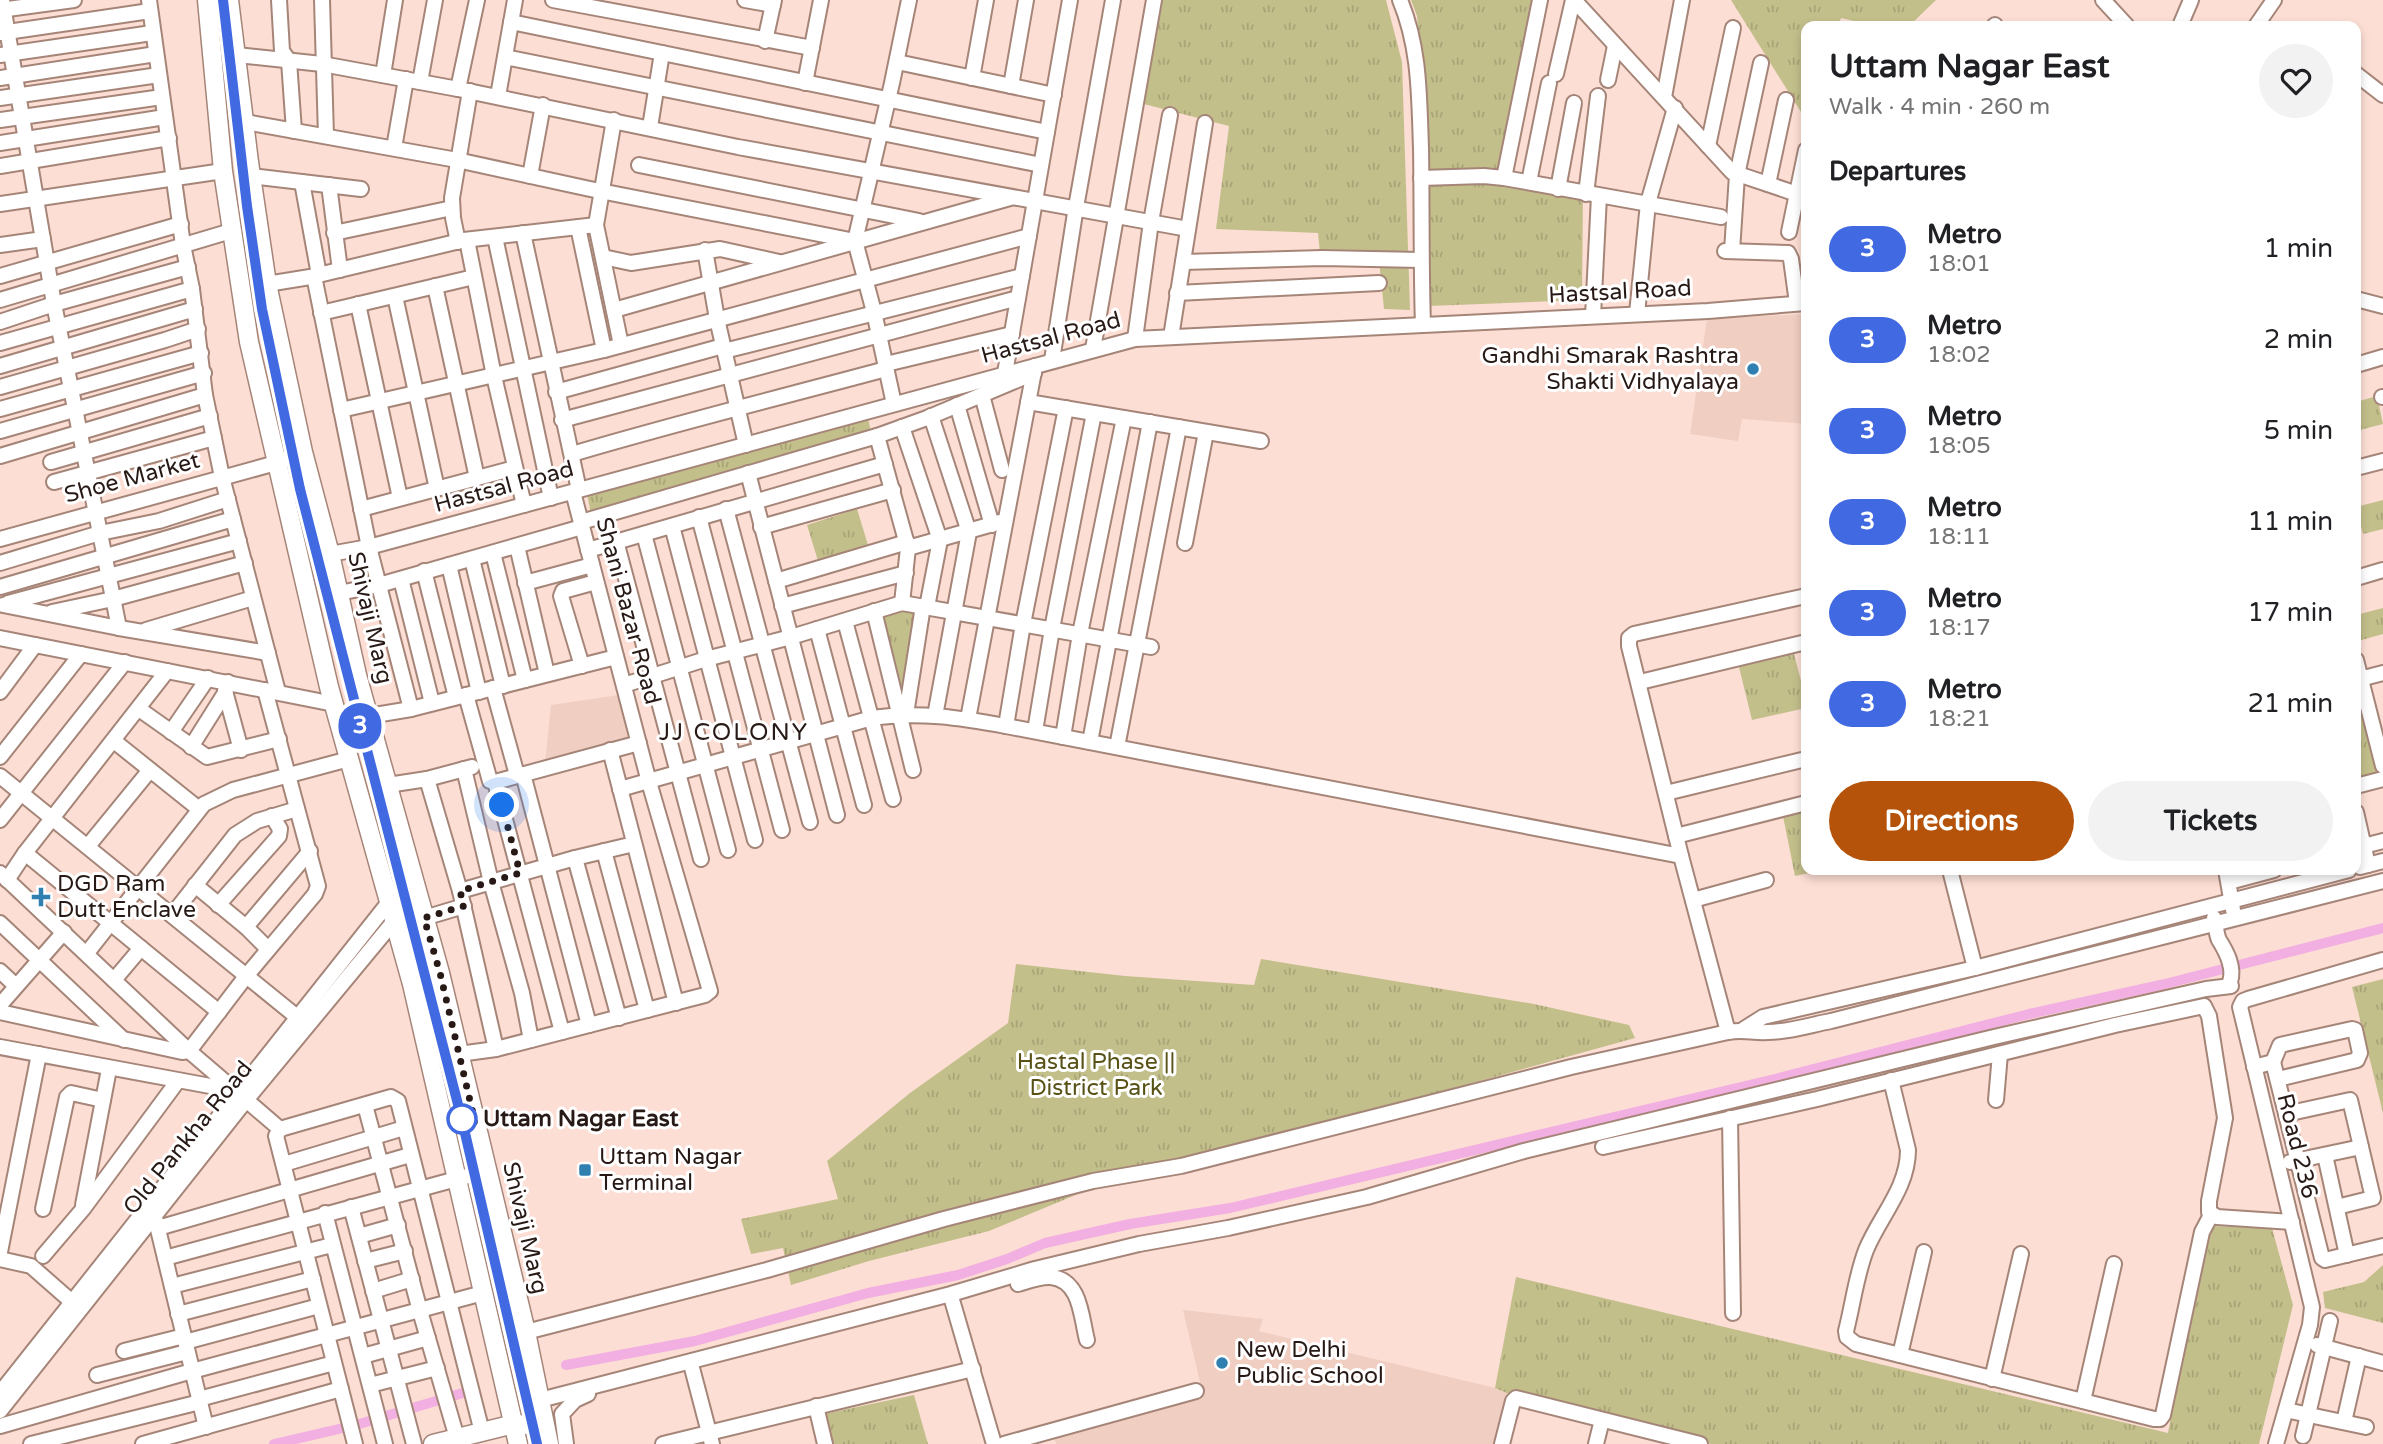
<!DOCTYPE html>
<meta charset="utf-8">
<style>
body{margin:0;font-family:"Varela Round",sans-serif;background:#f2f2f2;color:#202124;height:100vh;display:flex;flex-direction:column;font-size:26px;white-space:nowrap}
*{box-sizing:border-box;margin:0}
p{font-size:23px;color:#757577}
.icon{flex:none;width:38px;height:38px;fill:none;stroke:currentColor;stroke-width:2;stroke-linecap:round;stroke-linejoin:round}
.map{position:relative;flex:1;overflow:hidden}
.side{position:absolute;left:1801px;top:21px;width:560px;height:854px;display:flex;flex-direction:column;background:#fff;border-radius:14px;box-shadow:0 4px 10px #0003}
.side>*{flex:none}
.badge{padding:0 14px;border-radius:23px;font-size:24px;line-height:46px}
.you{position:absolute;width:35px;height:35px;margin:-18px;border:5px solid #fff;border-radius:50%;background:#1a73e8;box-shadow:0 0 0 10px #1a73e833}
.map>.badge{position:absolute;translate:-50% -50%;box-shadow:0 0 0 4px #fff}
h2{padding:0 28px;font-size:26px;line-height:63px}
.round{display:grid;place-items:center;flex:none;width:74px;height:74px;border-radius:37px;background:#f2f2f2}
.overview{display:flex;align-items:center;justify-content:space-between;height:119px;padding:0 28px}
h1{font-size:33px;font-weight:700;line-height:52px}
.action{display:flex;gap:14px;margin-top:auto;padding:14px 28px}
.action a{flex:1;height:80px;border-radius:42px;background:#b45309;color:#fff;font-size:28px;font-weight:700;line-height:80px;text-align:center}
.action a+a{background:#f2f2f2;color:#202124}
ul{padding:0;list-style:none}
li{display:flex;align-items:center;gap:21px;height:91px;padding:0 28px}
li div{flex:1}
li b{display:block;font-size:26px}
li em{font-style:normal}
li .badge{min-width:77px;font-weight:700;text-align:center}
.map>svg:first-child{display:block}
</style>
<div class="map">
<svg width="2383" height="1444" viewBox="0 0 2383 1444">
<defs>
<pattern id="park-tufts" width="24" height="20" patternUnits="userSpaceOnUse" patternTransform="scale(1.75)"><rect width="24" height="20" fill="#c3bf8b"/><path d="M3 7l-1-3M5 7V3M7 7l1-3M15 17l-1-3M17 17v-4M19 17l1-3" fill="none" stroke="#a8a477"/></pattern>
</defs>
<rect width="100%" height="100%" fill="#fcded4"/>
<g fill="#f1cec2">
<polygon points="1806,314 1806,424 1742,419 1738,441 1690,434 1707,319"/>
<polygon points="619,695 630,737 545,763 551,705"/>
<polygon points="1183,1310 1263,1319 1259,1331 1495,1388 1509,1394 1497,1444 1056,1444 1054,1436 1203,1395"/>
</g>
<g fill="url(#park-tufts)">
<polygon points="1157,0 1386,0 1402,62 1410,310 1384,309 1378,251 1320,254 1318,233 1216,229 1229,126 1140,103"/>
<polygon points="1411,0 1537,0 1506,174 1583,188 1582,300 1429,306 1429,173 1417,16"/>
<polygon points="1731,0 1936,0 1909,26 1875,26 1841,18 1838,26 1806,26 1806,120"/>
<polygon points="2377,396 2383,424 2356,431 2356,402"/>
<polygon points="868,417 872,438 591,515 587,493"/>
<polygon points="2383,500 2383,529 2363,534 2356,507"/>
<polygon points="857,509 868,545 818,561 807,525"/>
<polygon points="2383,608 2383,634 2358,641 2356,615"/>
<polygon points="917,609 902,700 879,617"/>
<polygon points="1793,650 1806,700 1806,708 1752,720 1738,663"/>
<polygon points="2356,662 2382,773 2356,780"/>
<polygon points="1806,806 1806,870 1823,870 1795,876 1782,811"/>
<polygon points="1261,959 1534,1004 1629,1025 1635,1038 1224,1152 1143,1167 989,1231 869,1261 791,1285 783,1248 751,1254 741,1219 838,1199 827,1161 910,1093 1008,1023 1016,964 1125,976 1254,985"/>
<polygon points="2383,979 2383,1113 2352,987"/>
<polygon points="2207,1226 2272,1228 2293,1305 2259,1444 1711,1444 1509,1394 1495,1388 1516,1277 2168,1433"/>
<polygon points="2383,1265 2383,1323 2325,1308 2323,1292 2364,1282"/>
<polygon points="914,1395 928,1444 825,1444 819,1415"/>
</g>
<g fill="none" stroke-linecap="round" stroke-linejoin="round">
<g stroke="#f2afe1" stroke-width="10">
<polyline points="566,1365 695,1341 868,1293 958,1275 1007,1259 1045,1243 1130,1224 1230,1208 1775,1079 2029,1014 2165,984 2383,928"/>
<polyline points="274,1444 356,1425 466,1392"/>
</g>
<g stroke="#a68579" stroke-width="18">
<g id="minor">
<polyline points="2,0 54,304 119,628"/>
<polyline points="149,0 183,245 192,289 205,395 222,477 278,692"/>
<polyline points="279,0 282,51 289,61 294,131"/>
<polyline points="322,0 326,136"/>
<polyline points="553,0 812,48"/>
<polyline points="745,0 773,5"/>
<path d="M1400,0C1420,48 1419,96 1421,148C1422,207 1421,266 1423,325"/>
<polyline points="1574,0 1732,172 1806,197"/>
<polyline points="2103,0 2127,26"/>
<polyline points="0,10 74,0"/>
<polyline points="511,22 1047,132"/>
<polyline points="1994,26 1995,25"/>
<polyline points="2180,26 2191,0"/>
<polyline points="2256,26 2274,0"/>
<polyline points="0,33 150,11"/>
<polyline points="765,41 774,0"/>
<polyline points="0,55 152,33"/>
<polyline points="237,55 322,64 458,89 738,147 1188,229"/>
<polyline points="505,57 1041,165"/>
<polyline points="897,62 1054,95"/>
<polyline points="1556,74 1573,0"/>
<polyline points="2356,74 2383,95"/>
<polyline points="383,75 395,0"/>
<polyline points="0,78 156,54"/>
<polyline points="972,78 986,0"/>
<polyline points="1608,80 1615,46"/>
<polyline points="420,82 435,0"/>
<polyline points="805,83 821,0"/>
<polyline points="1011,86 1026,0"/>
<polyline points="458,89 477,0"/>
<polyline points="498,96 515,0"/>
<polyline points="1664,97 1682,0"/>
<polyline points="0,98 159,75"/>
<polyline points="0,120 162,97"/>
<polyline points="614,120 596,225 621,345"/>
<polyline points="245,122 457,160 590,189 855,241"/>
<polyline points="650,127 662,53"/>
<polyline points="0,143 165,117"/>
<polyline points="1708,146 1733,28"/>
<polyline points="394,148 406,79"/>
<polyline points="639,165 919,221"/>
<polyline points="0,166 169,138"/>
<polyline points="251,176 361,189"/>
<polyline points="530,176 543,105"/>
<polyline points="1421,178 1484,176 1504,178 1721,217"/>
<polyline points="1504,178 1540,0"/>
<polyline points="302,182 319,275"/>
<polyline points="1529,182 1549,83"/>
<polyline points="1768,184 1786,100"/>
<polyline points="329,185 340,270"/>
<polyline points="1558,189 1574,103"/>
<polyline points="1586,194 1598,96"/>
<polyline points="0,204 223,171"/>
<polyline points="578,227 604,350"/>
<polyline points="1789,232 1806,150"/>
<polyline points="334,233 452,208"/>
<polyline points="523,233 579,490"/>
<polyline points="495,237 551,498"/>
<polyline points="467,240 494,376 524,505"/>
<polyline points="458,242 453,218 452,198 470,91"/>
<polyline points="0,245 43,239"/>
<polyline points="705,250 717,319 746,445"/>
<polyline points="1725,251 1788,253 1791,259 1797,303"/>
<polyline points="1732,251 1737,175 1761,63"/>
<polyline points="603,257 631,263 720,249 779,262"/>
<polyline points="1183,262 1322,258 1421,260"/>
<polyline points="0,276 181,224"/>
<polyline points="314,276 369,547 411,709"/>
<polyline points="267,284 310,277 464,240 596,225"/>
<polyline points="435,286 477,478"/>
<polyline points="1177,293 1379,283"/>
<polyline points="395,296 437,489"/>
<polyline points="2356,299 2383,306"/>
<polyline points="0,300 231,231"/>
<polyline points="358,304 400,498"/>
<polyline points="614,310 1010,198"/>
<polyline points="321,313 474,277"/>
<polyline points="1637,314 1648,203 1675,108"/>
<polyline points="1593,316 1599,196"/>
<polyline points="0,322 54,304 188,267"/>
<polyline points="1171,337 1205,123"/>
<polyline points="1135,339 1151,222 1170,115"/>
<polyline points="0,343 192,289"/>
<polyline points="1093,349 1154,0"/>
<polyline points="724,351 1022,276"/>
<polyline points="1052,360 1075,213 1113,0"/>
<polyline points="886,364 1012,334"/>
<polyline points="2356,365 2383,357"/>
<polyline points="0,366 195,309"/>
<polyline points="1005,373 1070,0"/>
<polyline points="0,387 165,340 198,329"/>
<polyline points="556,392 723,346"/>
<polyline points="982,395 1002,470"/>
<polyline points="2382,397 2383,397"/>
<polyline points="1028,402 1261,441"/>
<polyline points="894,404 874,312 855,241 892,83 909,0"/>
<polyline points="957,405 992,525"/>
<polyline points="0,409 201,353"/>
<polyline points="341,410 604,350 1029,236"/>
<polyline points="931,416 969,532 935,716"/>
<polyline points="562,420 1018,298"/>
<polyline points="902,427 940,540 927,607"/>
<polyline points="0,431 204,373"/>
<polyline points="877,436 908,548 902,603"/>
<path d="M572,454C676,423 782,397 886,369"/>
<polyline points="0,456 205,395"/>
<polyline points="51,462 210,416"/>
<polyline points="2356,468 2383,461"/>
<polyline points="748,473 837,815"/>
<polyline points="54,482 214,438"/>
<polyline points="361,509 515,468"/>
<polyline points="726,509 810,822"/>
<polyline points="699,517 782,830"/>
<polyline points="581,522 877,436 927,418 1034,373"/>
<polyline points="672,526 755,840"/>
<polyline points="761,527 893,490"/>
<polyline points="644,534 728,850"/>
<polyline points="0,539 276,463 303,452"/>
<polyline points="616,541 701,859"/>
<polyline points="1185,543 1206,432"/>
<polyline points="517,546 547,674"/>
<polyline points="908,548 1000,522"/>
<polyline points="588,550 885,464"/>
<polyline points="493,553 525,680"/>
<polyline points="330,554 369,547 1135,339 1708,311 1806,303"/>
<polyline points="472,559 503,686"/>
<polyline points="0,563 100,533 159,521 228,499"/>
<polyline points="449,565 479,692"/>
<polyline points="424,571 456,697"/>
<polyline points="2356,578 2383,570"/>
<polyline points="401,579 432,703"/>
<polyline points="776,581 907,542"/>
<polyline points="525,583 592,565"/>
<polyline points="0,587 233,519"/>
<polyline points="339,593 379,585 582,527"/>
<polyline points="8,603 239,541"/>
<polyline points="3,605 119,628 268,653"/>
<polyline points="782,606 906,573"/>
<polyline points="874,611 913,770"/>
<polyline points="52,612 113,599 245,563"/>
<polyline points="845,621 893,799"/>
<polyline points="817,629 864,805"/>
<polyline points="146,630 253,598"/>
<polyline points="0,638 334,704"/>
<polyline points="2356,660 2383,766"/>
<polyline points="582,666 561,596 563,591 596,582"/>
<polyline points="2360,679 2383,673"/>
<polyline points="1640,682 1802,643"/>
<polyline points="624,685 706,659 791,637 902,603 1151,647"/>
<polyline points="493,688 517,775"/>
<polyline points="225,691 241,750"/>
<polyline points="0,692 35,645"/>
<polyline points="466,695 490,781 495,782 562,1032"/>
<polyline points="139,709 207,757 279,739"/>
<polyline points="906,714 923,606"/>
<polyline points="369,716 411,709 616,657"/>
<polyline points="968,719 1035,366"/>
<polyline points="1006,726 1023,624 1066,408"/>
<polyline points="1035,731 1052,629 1094,413"/>
<polyline points="171,732 208,678"/>
<polyline points="1063,737 1080,634 1124,418"/>
<polyline points="114,741 199,809"/>
<polyline points="1090,742 1150,422"/>
<polyline points="191,747 225,693 228,682"/>
<polyline points="1117,747 1179,427"/>
<polyline points="610,750 676,1003"/>
<polyline points="0,757 81,654"/>
<polyline points="464,769 491,882 522,993 531,1040"/>
<polyline points="523,774 589,1025"/>
<polyline points="0,776 297,1017"/>
<polyline points="427,779 460,891 496,1049"/>
<polyline points="495,782 639,743"/>
<polyline points="388,785 427,779 472,767"/>
<polyline points="2356,786 2383,779"/>
<path d="M620,789L872,718C917,711 962,718 1006,726L1681,856L1728,1032"/>
<polyline points="1666,793 1806,759"/>
<polyline points="2356,812 2368,865"/>
<polyline points="0,820 125,662"/>
<polyline points="1676,836 1806,803"/>
<polyline points="88,846 150,770"/>
<polyline points="2356,848 2383,841"/>
<polyline points="604,851 647,1010"/>
<polyline points="25,853 219,1012"/>
<polyline points="1681,856 1629,646 1629,638 1634,634 1806,596"/>
<polyline points="575,858 619,1018"/>
<polyline points="2360,867 2383,861"/>
<polyline points="1950,870 1975,968"/>
<polyline points="2226,870 2233,910"/>
<polyline points="0,873 189,1051 280,1129"/>
<polyline points="7,880 25,853 167,671"/>
<polyline points="2229,882 2274,870"/>
<polyline points="195,885 246,927 268,949"/>
<polyline points="460,891 575,858 634,844"/>
<polyline points="1693,900 1766,880"/>
<polyline points="218,905 279,836 280,829 272,816"/>
<polyline points="172,915 235,835 257,821 297,809"/>
<polyline points="424,918 464,906"/>
<path d="M2214,918C2216,924 2216,934 2219,940C2226,951 2235,967 2230,982"/>
<polyline points="0,923 124,1040"/>
<polyline points="246,927 310,851"/>
<polyline points="87,953 204,804 233,790 349,759"/>
<polyline points="0,971 16,986"/>
<polyline points="114,980 141,948"/>
<polyline points="0,1005 64,932"/>
<polyline points="0,1012 182,1052 189,1051 247,975 315,894 318,886 265,690"/>
<polyline points="1744,1029 1763,1017 1975,968 2349,870"/>
<polyline points="0,1047 237,1091"/>
<polyline points="459,1054 496,1049 705,995 710,991 649,782 573,492"/>
<polyline points="2273,1062 2322,1258 2325,1260 2383,1246"/>
<polyline points="2254,1067 2273,1062 2280,1045 2352,1029 2355,1030 2360,1053 2357,1060 2278,1079"/>
<path d="M1891,1080L1908,1150C1908,1188 1880,1216 1866,1250C1856,1276 1853,1304 1846,1331L1847,1337L1856,1344L2154,1419H2160L2163,1415L2202,1232L2211,1215"/>
<polyline points="1996,1100 2000,1054"/>
<polyline points="365,1105 420,1311 457,1438"/>
<polyline points="2286,1114 2350,1100 2373,1198 2337,1207"/>
<polyline points="1730,1118 1733,1313"/>
<polyline points="1603,1147 1817,1099 2115,1025 2204,1006 2209,1016 2225,1118 2209,1201 2209,1212 2217,1217 2292,1222"/>
<polyline points="2325,1155 2347,1255"/>
<polyline points="2290,1162 2361,1147"/>
<polyline points="284,1164 404,1128"/>
<polyline points="83,1205 109,1069"/>
<polyline points="351,1207 414,1444"/>
<polyline points="43,1209 67,1097 71,1093 103,1100"/>
<polyline points="325,1213 385,1444"/>
<polyline points="156,1221 206,1427"/>
<polyline points="158,1228 410,1155"/>
<polyline points="359,1236 398,1225"/>
<polyline points="0,1252 39,1054"/>
<polyline points="43,1256 83,1209 177,1082"/>
<polyline points="165,1258 486,1171"/>
<polyline points="0,1259 31,1266 72,1302"/>
<polyline points="365,1261 405,1251"/>
<path d="M1018,1284C1028,1281 1041,1276 1051,1277C1081,1280 1081,1317 1087,1340"/>
<polyline points="172,1286 332,1245"/>
<polyline points="373,1291 412,1279"/>
<polyline points="952,1300 994,1444"/>
<polyline points="178,1314 313,1279"/>
<path d="M526,1332L767,1270L944,1219L1093,1181L1181,1166L1571,1067L1728,1032C1745,1029 1752,1033 1768,1032C1789,1032 1810,1025 1831,1021L2383,881"/>
<polyline points="185,1342 319,1306"/>
<polyline points="2317,1345 2383,1363"/>
<polyline points="124,1351 184,1336"/>
<polyline points="1900,1355 1924,1252"/>
<polyline points="363,1356 428,1338"/>
<polyline points="692,1368 712,1444"/>
<polyline points="97,1375 187,1352"/>
<polyline points="1992,1379 2021,1254"/>
<polyline points="370,1385 437,1368"/>
<polyline points="0,1393 389,902 414,878"/>
<polyline points="199,1399 334,1363"/>
<polyline points="540,1400 951,1294 1035,1269 1139,1244 1228,1228 1367,1197 1524,1151 1994,1037 2206,989 2231,986"/>
<polyline points="2083,1401 2114,1264"/>
<polyline points="816,1406 825,1444"/>
<polyline points="2286,1410 2366,1427"/>
<polyline points="0,1411 247,1099 395,920 420,899"/>
<polyline points="2344,1422 2359,1356"/>
<polyline points="0,1426 192,1371 483,1293"/>
<polyline points="2303,1436 2330,1321"/>
<polyline points="31,1444 200,1402"/>
<polyline points="143,1444 341,1389"/>
<polyline points="355,1444 276,1136 280,1129 391,1097 398,1101 482,1432"/>
<polyline points="566,1444 562,1414 575,1400 588,1394"/>
<polyline points="663,1444 973,1369"/>
<polyline points="1004,1444 1196,1391"/>
<polyline points="1502,1444 1513,1401 1516,1398 1700,1444"/>
<polyline points="1596,1444 1602,1420"/>
<polyline points="2276,1444 2310,1325 2312,1307 2240,1007 2243,1001 2248,999 2383,960"/>
</g>
</g>
<g stroke="#a68579" stroke-width="21">
<g id="major">
<polyline points="207,0 223,171 249,342 329,687 412,984 518,1444"/>
<polyline points="229,0 249,162 267,284 303,452 330,554 357,675 440,973 526,1332 549,1444"/>
<polyline points="433,1444 514,1424 545,1426"/>
</g>
</g>
<use href="#minor" stroke="#fff" stroke-width="14"/>
<use href="#major" stroke="#fff" stroke-width="18"/>
<g stroke="#574640" stroke-width="6">
<polyline id="rail" points="223,0 247,206 262,309 300,489 462,1120 537,1444"/>
</g>
<use href="#rail" stroke="#fff" stroke-width="3.5" stroke-dasharray="10" stroke-linecap="butt"/>
</g>
<g fill="none" stroke-linecap="round" stroke-linejoin="round">
<g stroke="#fff" stroke-width="16">
<polyline id="line" points="223,0 247,206 262,309 300,489 462,1120 537,1444"/>
</g>
<use href="#line" stroke="#4169e1" stroke-width="10"/>
<polyline stroke="#271a16" stroke-width="7" stroke-dasharray="0 12.6" points="462,1119 475,1122 440,973 424,918 464,906 460,891 520,873 502,805"/>
</g>
<g fill="#2f7fb1" stroke="#fff" stroke-width="2.5">
<circle cx="1753" cy="369" r="7"/>
<path d="M37.5 886.5h7v7h7v7h-7v7h-7v-7h-7v-7h7z"/>
<rect x="578" y="1163" width="14" height="14" rx="3.5"/>
<circle cx="1222" cy="1363" r="7"/>
</g>
<circle fill="#fff" stroke="#4169e1" stroke-width="3.5" cx="462" cy="1119" r="14"/>
<g text-anchor="middle" dominant-baseline="central" stroke-width="6" stroke-linejoin="round" paint-order="stroke">
<g font-size="23" fill="#271a16" stroke="#fff">
<text transform="translate(1620 292) rotate(-3)">Hastsal Road</text>
<text transform="translate(1051 338) rotate(-15)">Hastsal Road</text>
<text transform="translate(132 478) rotate(-15)">Shoe Market</text>
<text transform="translate(504 487) rotate(-15)">Hastsal Road</text>
<text transform="translate(628 611) rotate(75)">Shani Bazar Road</text>
<text transform="translate(370 618) rotate(77)">Shivaji Marg</text>
<text transform="translate(188 1138) rotate(-51)">Old Pankha Road</text>
<text transform="translate(2297 1146) rotate(76)">Road 236</text>
<text transform="translate(525 1228) rotate(77)">Shivaji Marg</text>
</g>
<g font-size="23" fill="#271a16" stroke="#fff" text-anchor="start">
<text x="1739" y="356" text-anchor="end">Gandhi Smarak Rashtra<tspan x="1739" dy="26">Shakti Vidhyalaya</tspan></text>
<text x="57" y="884">DGD Ram<tspan x="57" dy="26">Dutt Enclave</tspan></text>
<text x="599" y="1157">Uttam Nagar<tspan x="599" dy="26">Terminal</tspan></text>
<text x="1236" y="1350">New Delhi<tspan x="1236" dy="26">Public School</tspan></text>
</g>
<g font-size="23" fill="#585217" stroke="#fff">
<text x="1096" y="1062">Hastal Phase ||<tspan x="1096" dy="26">District Park</tspan></text>
</g>
<g font-size="23" font-weight="bold" fill="#271a16" stroke="#fff" text-anchor="start">
<text x="483" y="1119">Uttam Nagar East</text>
</g>
<g font-size="24" letter-spacing="2" fill="#271a16" stroke="#fff">
<text x="734" y="732">JJ COLONY</text>
</g>
</g>
</svg>
<div class="you" style="left:502px;top:805px"></div>
<b class="badge" style="left:360px;top:726px;background:#4169e1;color:#fff">3</b>
<section class="side">
<div class="overview"><div><h1>Uttam Nagar East</h1><p>Walk · 4 min · 260 m</p></div><a class="round"><svg class="icon" aria-label="heart" viewBox="0 0 24 24"><path d="M12 20l-8-8c-3-5 5-10 8-4 3-6 11-1 8 4z"/></svg></a></div>
<h2>Departures</h2>
<ul>
<li><span class="badge" style="background:#4169e1;color:#fff">3</span><div><b>Metro</b><p>18:01</p></div><em>1 min</em></li>
<li><span class="badge" style="background:#4169e1;color:#fff">3</span><div><b>Metro</b><p>18:02</p></div><em>2 min</em></li>
<li><span class="badge" style="background:#4169e1;color:#fff">3</span><div><b>Metro</b><p>18:05</p></div><em>5 min</em></li>
<li><span class="badge" style="background:#4169e1;color:#fff">3</span><div><b>Metro</b><p>18:11</p></div><em>11 min</em></li>
<li><span class="badge" style="background:#4169e1;color:#fff">3</span><div><b>Metro</b><p>18:17</p></div><em>17 min</em></li>
<li><span class="badge" style="background:#4169e1;color:#fff">3</span><div><b>Metro</b><p>18:21</p></div><em>21 min</em></li>
</ul>
<div class="action"><a>Directions</a><a>Tickets</a></div>
</section>
</div>
